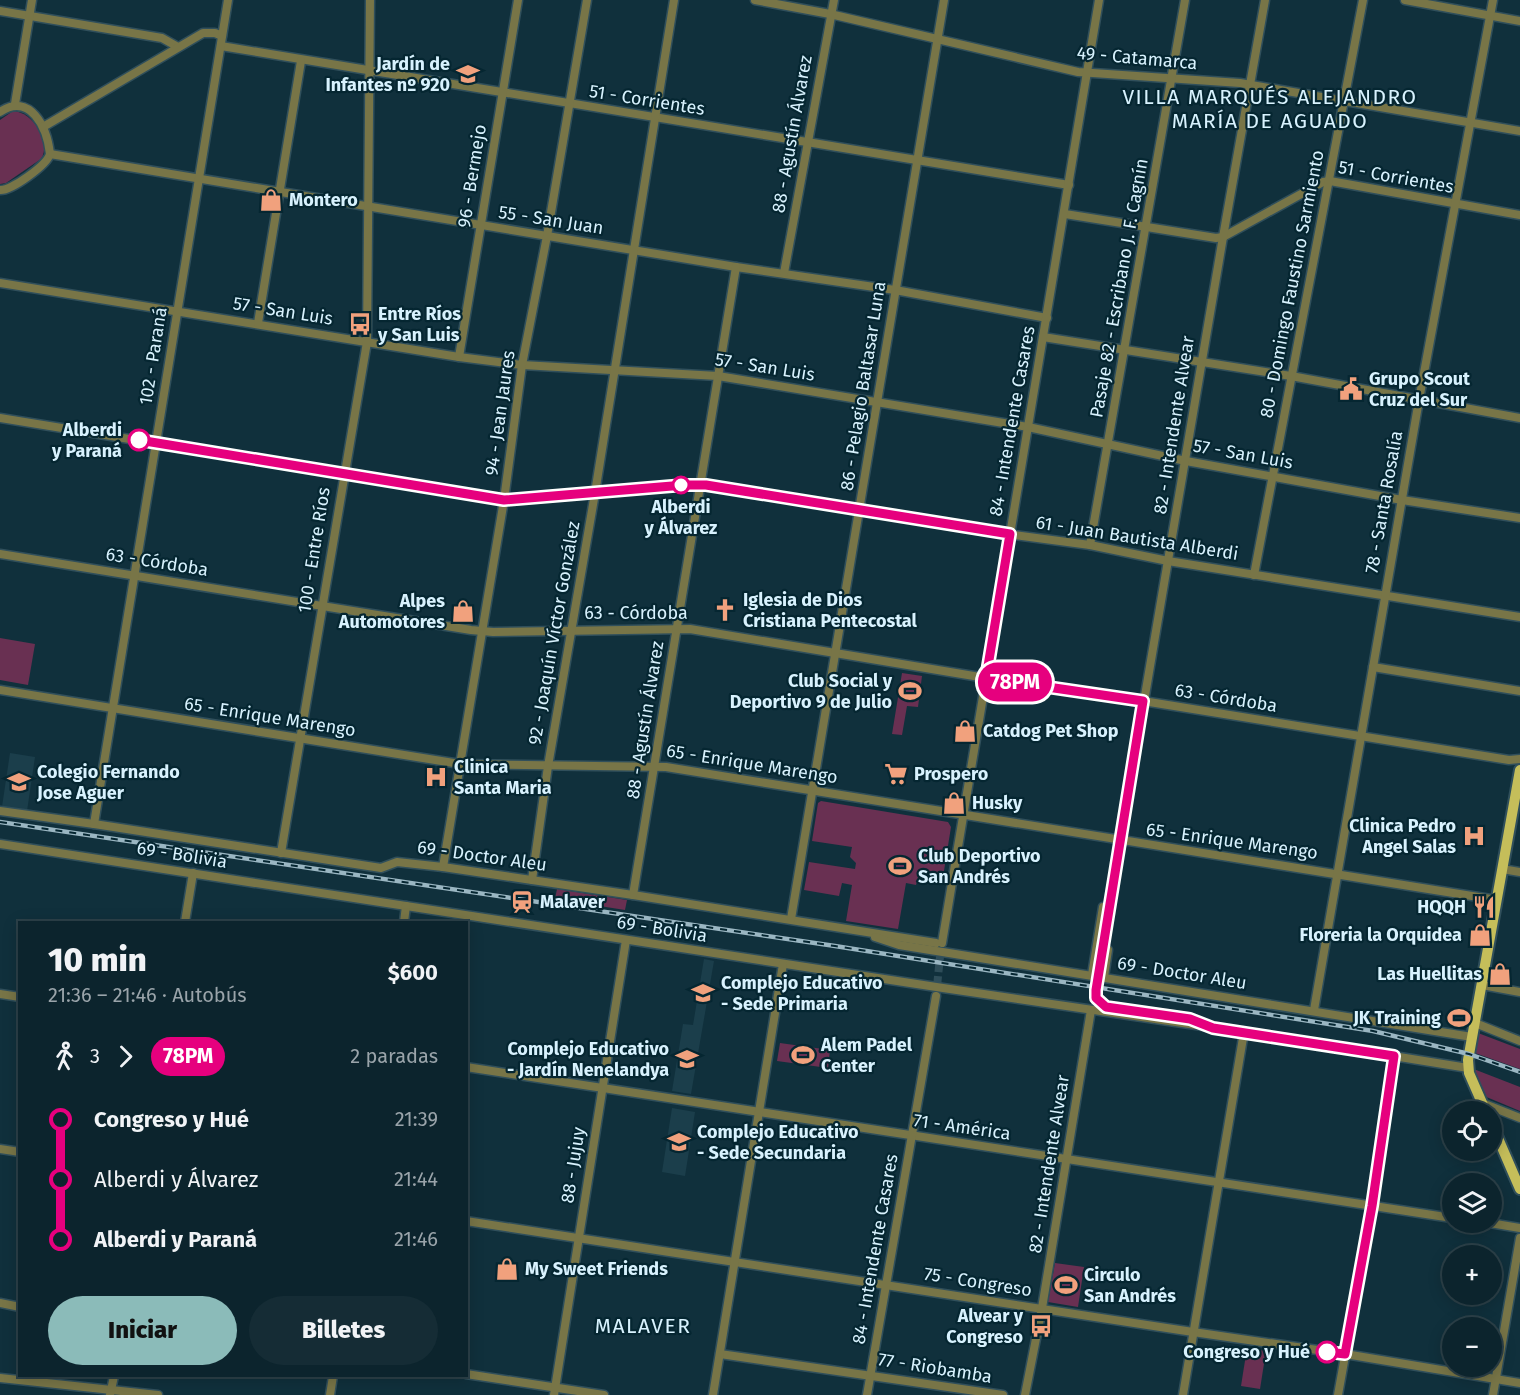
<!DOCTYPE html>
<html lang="es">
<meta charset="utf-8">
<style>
body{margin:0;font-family:"Fira Sans",sans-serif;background:#152c35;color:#f1f3f6;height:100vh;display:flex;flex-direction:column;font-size:22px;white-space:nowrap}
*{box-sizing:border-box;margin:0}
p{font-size:20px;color:#9aa4aa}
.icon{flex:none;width:33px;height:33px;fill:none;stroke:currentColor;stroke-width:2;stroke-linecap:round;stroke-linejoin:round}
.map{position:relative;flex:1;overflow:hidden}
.side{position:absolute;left:18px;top:921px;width:450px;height:456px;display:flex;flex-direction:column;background:#0c242d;border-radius:0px;box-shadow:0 3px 15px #0003,0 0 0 2px #2c4149}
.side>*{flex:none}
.badge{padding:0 12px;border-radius:20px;font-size:21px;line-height:39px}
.fabs{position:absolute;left:1442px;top:1101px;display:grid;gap:12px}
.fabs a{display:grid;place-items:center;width:60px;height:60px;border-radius:50%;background:#0c242d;box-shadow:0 3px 15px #0003,0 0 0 2px #2c4149;font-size:30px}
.map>.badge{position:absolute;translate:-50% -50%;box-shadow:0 0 0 3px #fff}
.legs{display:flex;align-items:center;gap:9px;height:66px;padding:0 30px;font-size:20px}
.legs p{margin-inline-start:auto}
.headline{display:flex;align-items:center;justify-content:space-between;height:102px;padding:0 30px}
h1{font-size:33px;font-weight:800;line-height:45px}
.cta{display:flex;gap:12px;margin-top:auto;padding:12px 30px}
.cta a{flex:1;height:69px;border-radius:36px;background:#8bbbb9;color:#111;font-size:24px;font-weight:800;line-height:69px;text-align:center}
.cta a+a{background:#152c35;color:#f1f3f6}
ul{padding:0 30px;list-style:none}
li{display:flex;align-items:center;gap:21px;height:60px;font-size:22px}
li i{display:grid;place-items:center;width:9px;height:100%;margin:0 8px;background:currentColor}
li i::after{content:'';width:15px;height:15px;margin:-8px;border:4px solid;border-radius:50%;background:#0c242d}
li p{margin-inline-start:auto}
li:first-child i{background:linear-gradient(#0000 50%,currentColor 0)}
li:last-child i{background:linear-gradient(currentColor 50%,#0000 0)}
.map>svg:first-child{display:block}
</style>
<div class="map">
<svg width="1520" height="1395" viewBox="0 0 1520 1395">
<rect width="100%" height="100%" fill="#10303c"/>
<g fill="#1b3e4b">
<polygon points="10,753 35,757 27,811 2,807"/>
<polygon points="704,959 714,961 691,1094 672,1091 683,1024 693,1025"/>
<polygon points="672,1108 695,1112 685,1176 662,1172"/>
</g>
<g fill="#693052">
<path d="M13,111C33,112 52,142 41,159L6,183L0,184V120Z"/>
<polygon points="0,638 35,644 28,685 0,680"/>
<polygon points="902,673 922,676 918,707 907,706 902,735 892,734"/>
<polygon points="821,801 948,822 951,827 943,877 919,873 916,885 906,883 898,929 846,921 852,885 842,883 839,896 804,890 809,862 855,869 856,863 850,857 852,847 812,841 818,803"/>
<polygon points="557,889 627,900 625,910 555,899"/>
<polygon points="1478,1033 1520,1049 1520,1069 1475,1053"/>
<polygon points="780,1043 830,1050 828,1068 777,1061"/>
<polygon points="1471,1068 1520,1087 1520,1111 1484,1096"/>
<polygon points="1055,1263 1084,1267 1078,1307 1048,1302"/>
<polygon points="1247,1348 1266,1351 1260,1389 1241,1386"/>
</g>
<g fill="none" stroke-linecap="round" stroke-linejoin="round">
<g stroke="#2e4d59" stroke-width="8" stroke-dasharray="8 4" stroke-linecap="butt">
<polyline points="936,996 941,947"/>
<polyline points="1098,1001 1095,993 1098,972"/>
</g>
<g stroke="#304f5b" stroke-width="11">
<g id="minor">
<polyline points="755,0 830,14 1078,72 1240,83 1520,131"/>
<polyline points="1405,0 1520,21"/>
<polyline points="0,11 162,38 178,47"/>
<polyline points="221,46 1069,185"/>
<polyline points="15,104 32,0"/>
<path d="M0,112C30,92 47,127 50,154C47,165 11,191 0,190"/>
<polyline points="43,127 203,33 215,33 222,36"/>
<polyline points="50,154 736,267 895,290 1047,318"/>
<polyline points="1065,214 1216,238 1223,237 1323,182 1330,181 1520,215"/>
<polyline points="784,273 834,0"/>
<polyline points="0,283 459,357 522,365 718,376 1028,427 1186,461 1402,500 1520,518"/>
<polyline points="258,323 301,61"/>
<polyline points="1043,337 1291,376 1520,418"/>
<polyline points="459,357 518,0"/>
<polyline points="0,418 504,500 684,485 706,485 991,532 1090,545 1168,561 1520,617"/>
<polyline points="1090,545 1185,0"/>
<polyline points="0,554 471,630 493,632 690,629 986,678 1143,701 1509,760 1520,759"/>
<polyline points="1254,575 1363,0"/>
<polyline points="1373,667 1520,691"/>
<polyline points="0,690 460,764 666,767 1497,900"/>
<polyline points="0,811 94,824 381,868 397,862 443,867 633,895 936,943"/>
<polyline points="94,824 228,0"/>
<polyline points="0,844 943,988 1244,1032 1468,1068"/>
<polyline points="281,853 367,342 370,0"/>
<polyline points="443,867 504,500 522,365 547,236 587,0"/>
<polyline points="1502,869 1520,872"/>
<polyline points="532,880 548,766 595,493 674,0"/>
<polyline points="633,895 736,267"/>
<polyline points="791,919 944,0"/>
<polyline points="185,922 193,873"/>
<polyline points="404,922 406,906"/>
<polyline points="875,937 899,945 1472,1037"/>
<polyline points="942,943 1099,0"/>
<polyline points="1098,972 1223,237 1265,0"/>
<polyline points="1092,975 1103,907"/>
<polyline points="1104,977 1108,950"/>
<polyline points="1482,985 1520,992"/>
<polyline points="0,994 20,997"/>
<polyline points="1098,1001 1106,1007 1113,1008"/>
<polyline points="1314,1010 1419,400 1493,0"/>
<polyline points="1475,1023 1520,1041"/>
<polyline points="466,1067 1452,1218"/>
<polyline points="1482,1103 1520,1118"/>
<polyline points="0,1149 20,1152"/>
<polyline points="466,1221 1193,1332 1345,1354 1520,1383"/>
<polyline points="1484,1222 1520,1228"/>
<polyline points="0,1303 20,1307"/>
<polyline points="720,1354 1003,1395"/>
<polyline points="466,1374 604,1395"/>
<polyline points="0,1378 158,1395"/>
<polyline points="110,1395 114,1376"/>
<polyline points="330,1395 333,1376"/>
<polyline points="554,1395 626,940"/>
<polyline points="713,1395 783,964"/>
<polyline points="867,1395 936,996"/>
<polyline points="1025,1395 1042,1308 1091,1010"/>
<polyline points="1183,1395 1244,1032"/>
<polyline points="1338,1395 1372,1206 1394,1056"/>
<polyline points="1493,1395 1520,1238"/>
</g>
</g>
<g stroke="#304f5b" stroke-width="14">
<g id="major">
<polyline points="1486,1112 1469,1073 1468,1060 1520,770"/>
<polyline points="1491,1122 1520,1189"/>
</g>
</g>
<use href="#minor" stroke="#787547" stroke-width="8"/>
<use href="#major" stroke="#c5be5a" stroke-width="10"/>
<g stroke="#9ab6c2" stroke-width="4.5">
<polyline id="rail" points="0,822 835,946 1373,1031 1469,1054 1520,1072"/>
</g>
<use href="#rail" stroke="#052631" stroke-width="2" stroke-dasharray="7" stroke-linecap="butt"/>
</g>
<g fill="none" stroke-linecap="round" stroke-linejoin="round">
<g stroke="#fff" stroke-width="14">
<polyline id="line-1" points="139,440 504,500 684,485 706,485 1010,534 986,678 1143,701 1096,990 1096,998 1106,1007 1190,1019 1213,1028 1394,1056 1372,1206 1345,1354 1327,1352"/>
</g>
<use href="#line-1" stroke="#e6007e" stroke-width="9"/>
</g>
<defs>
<g id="school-bare" transform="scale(1.8)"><path d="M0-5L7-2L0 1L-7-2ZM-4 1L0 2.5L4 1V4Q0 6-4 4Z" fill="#f1a17d" stroke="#052631" stroke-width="2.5" paint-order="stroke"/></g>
<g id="shop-bare" transform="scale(1.8)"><path d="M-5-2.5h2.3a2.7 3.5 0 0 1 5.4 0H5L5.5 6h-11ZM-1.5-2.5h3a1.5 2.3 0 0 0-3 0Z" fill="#f1a17d" stroke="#052631" stroke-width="2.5" paint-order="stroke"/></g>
<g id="bus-bare" transform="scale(1.8)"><path d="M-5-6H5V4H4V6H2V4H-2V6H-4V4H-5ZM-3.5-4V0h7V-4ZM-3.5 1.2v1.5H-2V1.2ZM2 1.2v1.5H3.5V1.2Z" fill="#f1a17d" stroke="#052631" stroke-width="2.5" paint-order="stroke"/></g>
<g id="civic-bare" transform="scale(1.8)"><path d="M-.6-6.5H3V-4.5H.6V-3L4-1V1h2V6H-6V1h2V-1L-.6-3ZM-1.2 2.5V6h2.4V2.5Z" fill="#f1a17d" stroke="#052631" stroke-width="2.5" paint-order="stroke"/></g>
<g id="church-bare" transform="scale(1.8)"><path d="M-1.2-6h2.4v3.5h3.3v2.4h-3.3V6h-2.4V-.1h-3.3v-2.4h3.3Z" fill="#f1a17d" stroke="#052631" stroke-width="2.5" paint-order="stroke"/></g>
<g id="stadium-bare" transform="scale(1.8)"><path d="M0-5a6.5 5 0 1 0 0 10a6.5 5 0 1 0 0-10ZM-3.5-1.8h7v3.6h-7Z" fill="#f1a17d" stroke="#052631" stroke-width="2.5" paint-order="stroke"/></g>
<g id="supermarket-bare" transform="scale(1.8)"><path d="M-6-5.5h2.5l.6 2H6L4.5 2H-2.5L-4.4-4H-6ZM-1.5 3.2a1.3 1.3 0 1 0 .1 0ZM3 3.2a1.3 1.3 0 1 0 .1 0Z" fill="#f1a17d" stroke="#052631" stroke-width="2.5" paint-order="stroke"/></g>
<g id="hospital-bare" transform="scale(1.8)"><path d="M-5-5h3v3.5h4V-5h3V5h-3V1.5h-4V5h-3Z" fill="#f1a17d" stroke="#052631" stroke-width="2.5" paint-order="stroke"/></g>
<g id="station-bare" transform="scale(1.8)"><path d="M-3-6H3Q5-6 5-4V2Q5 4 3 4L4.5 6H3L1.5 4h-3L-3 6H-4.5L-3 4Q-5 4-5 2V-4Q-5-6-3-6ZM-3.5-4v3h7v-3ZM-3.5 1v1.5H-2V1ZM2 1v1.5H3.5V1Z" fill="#f1a17d" stroke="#052631" stroke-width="2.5" paint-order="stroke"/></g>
<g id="restaurant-bare" transform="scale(1.8)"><path d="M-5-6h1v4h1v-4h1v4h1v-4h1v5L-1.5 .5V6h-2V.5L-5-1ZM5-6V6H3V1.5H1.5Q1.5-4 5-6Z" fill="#f1a17d" stroke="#052631" stroke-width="2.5" paint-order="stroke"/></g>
</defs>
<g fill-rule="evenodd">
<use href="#school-bare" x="468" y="74"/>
<use href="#shop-bare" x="271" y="200"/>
<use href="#bus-bare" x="360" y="324"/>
<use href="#civic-bare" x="1351" y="389"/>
<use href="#church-bare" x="725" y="610"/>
<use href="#shop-bare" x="463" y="611"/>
<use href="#stadium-bare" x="910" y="691"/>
<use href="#shop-bare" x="965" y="731"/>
<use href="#supermarket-bare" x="896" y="774"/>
<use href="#hospital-bare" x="436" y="777"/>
<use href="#school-bare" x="19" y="782"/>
<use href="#shop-bare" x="954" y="803"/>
<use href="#hospital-bare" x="1474" y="836"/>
<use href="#stadium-bare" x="900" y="866"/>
<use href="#station-bare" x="522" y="902"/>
<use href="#restaurant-bare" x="1484" y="907"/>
<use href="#shop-bare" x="1480" y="935"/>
<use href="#shop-bare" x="1500" y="974"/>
<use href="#school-bare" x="703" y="993"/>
<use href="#stadium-bare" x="1459" y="1018"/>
<use href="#stadium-bare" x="803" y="1055"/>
<use href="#school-bare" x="687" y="1059"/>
<use href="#school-bare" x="679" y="1142"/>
<use href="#shop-bare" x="507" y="1269"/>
<use href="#stadium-bare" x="1066" y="1285"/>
<use href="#bus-bare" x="1041" y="1326"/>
</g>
<g fill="#fff" stroke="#e6007e" stroke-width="3">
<circle cx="139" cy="440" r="10"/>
<circle cx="681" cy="485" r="8"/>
<circle cx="1327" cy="1352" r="10"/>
</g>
<g text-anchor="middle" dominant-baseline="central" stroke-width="4.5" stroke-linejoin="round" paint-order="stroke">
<g font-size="18" fill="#d8f2fe" stroke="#052631">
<text transform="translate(1137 58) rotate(5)">49 - Catamarca</text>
<text transform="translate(647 100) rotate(9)">51 - Corrientes</text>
<text transform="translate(792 134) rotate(-80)">88 - Agustín Álvarez</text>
<text transform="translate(472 176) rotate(-81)">96 - Bermejo</text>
<text transform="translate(1396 177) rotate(10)">51 - Corrientes</text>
<text transform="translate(551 220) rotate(9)">55 - San Juan</text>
<text transform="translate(1292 284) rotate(-79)">80 - Domingo Faustino Sarmiento</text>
<text transform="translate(1119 288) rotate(-80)">Pasaje 82 - Escribano J. F. Cagnín</text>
<text transform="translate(283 311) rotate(9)">57 - San Luis</text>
<text transform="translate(153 356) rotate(-81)">102 - Paraná</text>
<text transform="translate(765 367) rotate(9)">57 - San Luis</text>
<text transform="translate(863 386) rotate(-81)">86 - Pelagio Baltasar Luna</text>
<text transform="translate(500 413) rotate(-82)">94 - Jean Jaures</text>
<text transform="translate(1012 421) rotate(-80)">84 - Intendente Casares</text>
<text transform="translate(1174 425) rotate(-81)">82 - Intendente Alvear</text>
<text transform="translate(1243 454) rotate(10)">57 - San Luis</text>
<text transform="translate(1384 502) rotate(-80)">78 - Santa Rosalía</text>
<text transform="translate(1137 538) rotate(9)">61 - Juan Bautista Alberdi</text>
<text transform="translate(314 550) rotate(-81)">100 - Entre Ríos</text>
<text transform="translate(157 562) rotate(9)">63 - Córdoba</text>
<text x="636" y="613">63 - Córdoba</text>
<text transform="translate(554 633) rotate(-80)">92 - Joaquín Víctor González</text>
<text transform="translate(1226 698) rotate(9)">63 - Córdoba</text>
<text transform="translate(270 717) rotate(9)">65 - Enrique Marengo</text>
<text transform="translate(645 720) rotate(-81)">88 - Agustín Álvarez</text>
<text transform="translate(752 764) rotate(9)">65 - Enrique Marengo</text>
<text transform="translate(1232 841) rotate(8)">65 - Enrique Marengo</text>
<text transform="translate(182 855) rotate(9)">69 - Bolivia</text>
<text transform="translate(482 856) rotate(8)">69 - Doctor Aleu</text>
<text transform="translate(662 929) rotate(9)">69 - Bolivia</text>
<text transform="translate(1182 973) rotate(9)">69 - Doctor Aleu</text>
<text transform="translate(962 1127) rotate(8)">71 - América</text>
<text transform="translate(1049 1164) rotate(-81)">82 - Intendente Alvear</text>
<text transform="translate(573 1165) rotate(-81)">88 - Jujuy</text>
<text transform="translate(875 1249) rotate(-80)">84 - Intendente Casares</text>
<text transform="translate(978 1282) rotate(9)">75 - Congreso</text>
<text transform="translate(935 1368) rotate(9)">77 - Riobamba</text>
</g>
<g font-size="18" font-weight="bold" fill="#d8f2fe" stroke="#052631" text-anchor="start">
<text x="450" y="64" text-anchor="end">Jardín de<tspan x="450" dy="21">Infantes nº 920</tspan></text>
<text x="289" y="200">Montero</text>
<text x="378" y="314">Entre Ríos<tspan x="378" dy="21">y San Luis</tspan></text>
<text x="1369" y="379">Grupo Scout<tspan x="1369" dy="21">Cruz del Sur</tspan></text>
<text x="743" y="600">Iglesia de Dios<tspan x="743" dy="21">Cristiana Pentecostal</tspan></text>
<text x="445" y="601" text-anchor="end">Alpes<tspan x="445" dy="21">Automotores</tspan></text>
<text x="892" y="681" text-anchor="end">Club Social y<tspan x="892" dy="21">Deportivo 9 de Julio</tspan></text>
<text x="983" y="731">Catdog Pet Shop</text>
<text x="454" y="767">Clinica<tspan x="454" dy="21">Santa Maria</tspan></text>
<text x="37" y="772">Colegio Fernando<tspan x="37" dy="21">Jose Aguer</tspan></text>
<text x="914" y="774">Prospero</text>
<text x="972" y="803">Husky</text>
<text x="1456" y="826" text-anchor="end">Clinica Pedro<tspan x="1456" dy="21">Angel Salas</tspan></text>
<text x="918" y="856">Club Deportivo<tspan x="918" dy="21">San Andrés</tspan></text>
<text x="540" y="902">Malaver</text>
<text x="1466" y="907" text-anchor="end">HQQH</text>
<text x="1462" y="935" text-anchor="end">Floreria la Orquidea</text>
<text x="1482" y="974" text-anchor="end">Las Huellitas</text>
<text x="721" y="983">Complejo Educativo<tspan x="721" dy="21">- Sede Primaria</tspan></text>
<text x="1441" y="1018" text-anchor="end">JK Training</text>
<text x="821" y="1045">Alem Padel<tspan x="821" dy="21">Center</tspan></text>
<text x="669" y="1049" text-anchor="end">Complejo Educativo<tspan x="669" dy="21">- Jardín Nenelandya</tspan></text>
<text x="697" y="1132">Complejo Educativo<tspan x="697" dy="21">- Sede Secundaria</tspan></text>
<text x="525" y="1269">My Sweet Friends</text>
<text x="1084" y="1275">Circulo<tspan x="1084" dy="21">San Andrés</tspan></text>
<text x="1023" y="1316" text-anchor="end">Alvear y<tspan x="1023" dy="21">Congreso</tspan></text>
</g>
<g font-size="18" font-weight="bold" fill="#d8f2fe" stroke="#052631" text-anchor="end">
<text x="122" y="430">Alberdi<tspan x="122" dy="21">y Paraná</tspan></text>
<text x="681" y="507" text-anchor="middle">Alberdi<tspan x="681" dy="21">y Álvarez</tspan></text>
<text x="1310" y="1352">Congreso y Hué</text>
</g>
<g font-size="21" letter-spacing="1.5" fill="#d8f2fe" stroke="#052631">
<text x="1270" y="97">VILLA MARQUÉS ALEJANDRO<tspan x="1270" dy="24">MARÍA DE AGUADO</tspan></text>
<text x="643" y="1326">MALAVER</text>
</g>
</g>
</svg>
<div class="fabs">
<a><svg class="icon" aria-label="locate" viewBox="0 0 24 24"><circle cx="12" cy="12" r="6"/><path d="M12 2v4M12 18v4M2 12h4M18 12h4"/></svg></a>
<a><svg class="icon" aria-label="layers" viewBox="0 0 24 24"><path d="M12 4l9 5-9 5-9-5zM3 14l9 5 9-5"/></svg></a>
<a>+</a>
<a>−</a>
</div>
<b class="badge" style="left:1015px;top:682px;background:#e6007e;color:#fff">78PM</b>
<section class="side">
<div class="headline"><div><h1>10 min</h1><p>21:36 – 21:46 · Autobús</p></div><b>$600</b></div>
<div class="legs"><svg class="icon" aria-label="walk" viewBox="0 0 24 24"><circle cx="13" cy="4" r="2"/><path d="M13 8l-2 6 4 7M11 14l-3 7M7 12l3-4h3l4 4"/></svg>3<svg class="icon" aria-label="forward" viewBox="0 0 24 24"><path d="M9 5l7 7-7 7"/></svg><b class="badge" style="background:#e6007e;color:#fff">78PM</b><p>2 paradas</p></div>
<ul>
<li><i style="color:#e6007e"></i><b>Congreso y Hué</b><p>21:39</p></li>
<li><i style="color:#e6007e"></i><span>Alberdi y Álvarez</span><p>21:44</p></li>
<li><i style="color:#e6007e"></i><b>Alberdi y Paraná</b><p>21:46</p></li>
</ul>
<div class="cta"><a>Iniciar</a><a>Billetes</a></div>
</section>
</div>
